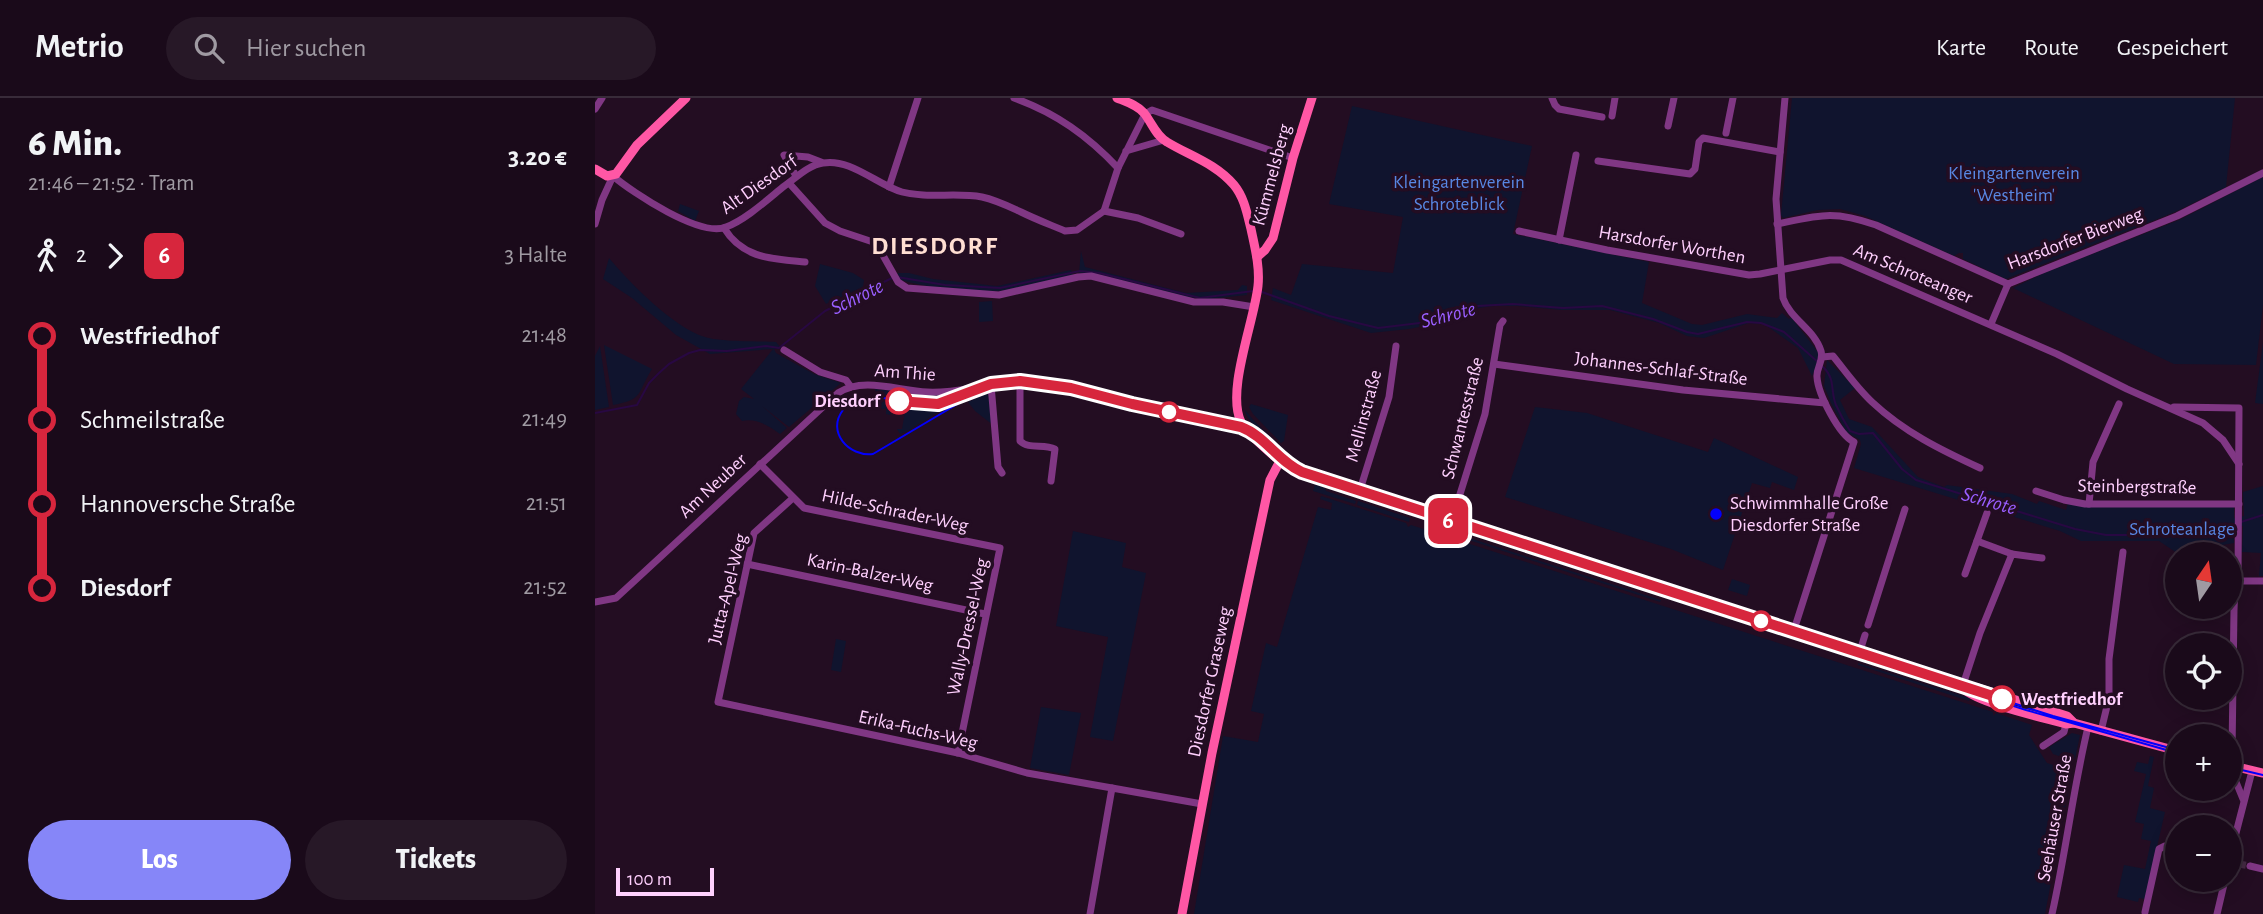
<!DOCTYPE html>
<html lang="de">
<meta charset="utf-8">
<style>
body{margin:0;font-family:"Alegreya Sans",sans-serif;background:#271827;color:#f1f3f6;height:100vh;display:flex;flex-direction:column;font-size:26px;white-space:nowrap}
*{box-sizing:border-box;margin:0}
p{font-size:23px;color:#9f9aa2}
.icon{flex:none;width:38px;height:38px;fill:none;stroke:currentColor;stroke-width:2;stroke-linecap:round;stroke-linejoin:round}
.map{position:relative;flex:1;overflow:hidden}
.sheet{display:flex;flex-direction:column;background:#1a0a1a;width:595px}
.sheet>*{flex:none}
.badge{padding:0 14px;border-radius:10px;font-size:24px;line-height:46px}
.needle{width:46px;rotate:13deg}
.fabs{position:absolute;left:1570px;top:444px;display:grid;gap:14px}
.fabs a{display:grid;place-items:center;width:77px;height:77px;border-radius:50%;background:#1a0a1a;box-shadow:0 4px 18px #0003,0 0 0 2px #382b39;font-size:35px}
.scale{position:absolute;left:21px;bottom:18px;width:98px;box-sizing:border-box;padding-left:7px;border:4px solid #ffd0fe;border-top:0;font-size:19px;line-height:24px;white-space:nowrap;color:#ffd0fe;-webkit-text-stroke:5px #230d22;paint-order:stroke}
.map>.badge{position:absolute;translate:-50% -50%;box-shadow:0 0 0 4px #fff}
.legs{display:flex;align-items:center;gap:10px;height:77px;padding:0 28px;font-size:23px}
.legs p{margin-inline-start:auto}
.head{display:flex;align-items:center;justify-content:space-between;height:119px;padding:0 28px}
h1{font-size:38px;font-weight:800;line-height:52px}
.cta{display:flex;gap:14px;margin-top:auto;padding:14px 28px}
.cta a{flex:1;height:80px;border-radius:42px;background:#8686f8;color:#fff;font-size:28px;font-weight:800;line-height:80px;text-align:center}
.cta a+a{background:#271827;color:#f1f3f6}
ul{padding:0 28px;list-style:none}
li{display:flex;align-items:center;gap:24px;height:84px;font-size:26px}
li i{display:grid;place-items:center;width:10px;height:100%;margin:0 9px;background:currentColor}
li i::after{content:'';width:18px;height:18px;margin:-9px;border:5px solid;border-radius:50%;background:#1a0a1a}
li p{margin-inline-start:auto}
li:first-child i{background:linear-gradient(#0000 50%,currentColor 0)}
li:last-child i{background:linear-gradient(currentColor 50%,#0000 0)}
header{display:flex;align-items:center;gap:42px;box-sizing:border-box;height:98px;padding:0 35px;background:#1a0a1a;border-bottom:2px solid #382b39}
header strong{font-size:33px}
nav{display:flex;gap:38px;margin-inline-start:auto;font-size:24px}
.search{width:490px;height:63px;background:#271827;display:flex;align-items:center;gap:18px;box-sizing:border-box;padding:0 24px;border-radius:38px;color:#9f9aa2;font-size:26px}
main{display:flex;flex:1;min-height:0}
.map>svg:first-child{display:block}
</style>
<header>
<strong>Metrio</strong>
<div class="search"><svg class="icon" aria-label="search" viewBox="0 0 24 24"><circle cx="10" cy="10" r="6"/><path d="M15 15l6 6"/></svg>Hier suchen</div>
<nav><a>Karte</a><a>Route</a><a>Gespeichert</a></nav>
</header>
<main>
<section class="sheet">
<div class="head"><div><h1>6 Min.</h1><p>21:46 – 21:52 · Tram</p></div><b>3.20 €</b></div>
<div class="legs"><svg class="icon" aria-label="walk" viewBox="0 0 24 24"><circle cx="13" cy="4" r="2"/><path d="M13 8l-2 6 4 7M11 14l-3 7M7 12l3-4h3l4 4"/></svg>2<svg class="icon" aria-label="forward" viewBox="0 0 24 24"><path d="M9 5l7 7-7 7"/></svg><b class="badge" style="background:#d7263d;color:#fff">6</b><p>3 Halte</p></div>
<ul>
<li><i style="color:#d7263d"></i><b>Westfriedhof</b><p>21:48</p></li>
<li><i style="color:#d7263d"></i><span>Schmeilstraße</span><p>21:49</p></li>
<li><i style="color:#d7263d"></i><span>Hannoversche Straße</span><p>21:51</p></li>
<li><i style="color:#d7263d"></i><b>Diesdorf</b><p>21:52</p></li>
</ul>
<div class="cta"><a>Los</a><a>Tickets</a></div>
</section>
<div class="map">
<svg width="1668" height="816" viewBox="0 0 1668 816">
<rect width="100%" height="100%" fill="#230d22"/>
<g fill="#10142e">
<polygon points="1197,0 1640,0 1631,89 1580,114 1411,181 1368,161 1368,155 1364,155 1359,158 1270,118 1245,111 1223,112 1188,120 1186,117"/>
<polygon points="757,8 937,48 918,136 1054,164 1047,205 1097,226 1107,227 1152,216 1182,220 1187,215 1194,221 1196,219 1223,254 1224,263 1217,278 1203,250 1169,226 1154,225 1109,240 1092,238 1064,225 1015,212 966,212 923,208 898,208 884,210 864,221 814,231 776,235 676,202 678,190 696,197 707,166 798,175 808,119 734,106"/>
<polygon points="1668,79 1668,207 1661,267 1579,266 1418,190 1449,175 1584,122"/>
<polygon points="85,106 104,113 100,123 83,113"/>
<polygon points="486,153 490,169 591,195 643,192 647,187 652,188 652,197 614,201 592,199 503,176 484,175"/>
<path d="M14,160C34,184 79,230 110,239C125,244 163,243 181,244L186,250L179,251L181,255L219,276L246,285L194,329L167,308L192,330L185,336C174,328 162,320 147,323L141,316L144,303L149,299L159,301L146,291L178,251L115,256L81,237L37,200L8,181Z"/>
<polygon points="225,166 258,175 269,182 268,189 231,206 220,188"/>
<path d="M476,172L478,177C453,183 428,191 403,193C374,196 334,190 306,182L302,175H314L338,181L402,188Z"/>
<polygon points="397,203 398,223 384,224 384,204"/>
<polygon points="1668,244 1668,306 1660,305"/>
<path d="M9,247L57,271C41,297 49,301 18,307Z"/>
<polygon points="5,248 14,309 0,312 0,258"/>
<polygon points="1232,262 1260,290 1245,302 1254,321 1277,329 1323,379 1349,389 1352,387 1417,396 1442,406 1444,403 1471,412 1473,405 1639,409 1639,420 1649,418 1648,394 1668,388 1668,478 1664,478 1666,455 1647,454 1648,428 1638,431 1639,445 1582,455 1564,443 1486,443 1465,433 1259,370 1266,346 1265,342 1251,334 1236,305 1229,288"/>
<polygon points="280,291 334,297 358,297 341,302 333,302 281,295"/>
<polygon points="393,295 398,327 380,313 373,304"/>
<polygon points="283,303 344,309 346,311 345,313 313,333 305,336 302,331 307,331 310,314 296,312 295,317 291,316 291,311 276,310"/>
<polygon points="656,306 693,317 689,343 686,345 658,316 654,309"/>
<polygon points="940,309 992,315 1113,354 1119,340 1203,379 1199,392 1177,384 1175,390 1157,385 1128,472 1076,451 910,399"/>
<path d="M650,312L662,326L700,362V365C686,355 652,326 650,312Z"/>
<polygon points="720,387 730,390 731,393 761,403 760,406 718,393"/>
<polygon points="770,387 856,414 850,416 773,391"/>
<polygon points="726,398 811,425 813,429 816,427 1398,614 1398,618 1401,615 1437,627 1434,637 1452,665 1477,673 1450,816 599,816 628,638 663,644 669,616 656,613 671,545 682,549 723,409 736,412 737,405 725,401"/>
<polygon points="763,403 815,420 814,424 762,407"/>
<polygon points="478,433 531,445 527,469 551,475 518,643 495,639 513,539 461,528"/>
<polygon points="856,434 1066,502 1065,504 855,436"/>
<polygon points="1137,481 1155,487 1152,498 1133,492"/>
<polygon points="241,541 251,543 246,574 236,572"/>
<polygon points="1263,565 1375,600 1374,603 1263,567"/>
<polygon points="446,609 486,615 474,677 435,670"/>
<polygon points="1477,635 1485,637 1480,661 1475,662 1458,656 1454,649"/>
<polygon points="1555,658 1559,659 1553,688 1559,690 1555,710 1570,714 1550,801 1544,800 1543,804 1522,799 1529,767 1550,771 1556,743 1546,741 1549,726 1540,724 1551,676 1539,673 1542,664 1553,666"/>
</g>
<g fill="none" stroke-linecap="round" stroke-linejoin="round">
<g stroke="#280842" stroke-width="2">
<polyline points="302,179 350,187 405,190 485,173 504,175 605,200 658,193"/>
<polyline points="667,194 734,218 783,230 833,224 882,208 918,206 968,210 1007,208 1058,221 1092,234 1103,236 1152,224 1166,225 1189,234 1224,265"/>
<path d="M1228,269C1241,281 1235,293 1241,307C1245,316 1250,325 1255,333L1264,336L1278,335L1307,371L1321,382L1480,431L1511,437H1557L1640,426"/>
<polyline points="0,315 42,307 54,285 64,275 74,266 94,255 105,252 132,253 171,248 184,250 230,213 297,180"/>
<polyline points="1646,424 1668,417"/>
</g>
<polyline stroke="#442a43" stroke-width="7" stroke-dasharray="7 3.5" stroke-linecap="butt" points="1644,766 1655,768"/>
<g stroke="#803784" stroke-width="7">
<path d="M419,0C461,15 493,38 523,70"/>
<polyline points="957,0 960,7 964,11 1007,19"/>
<path d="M1190,0L1181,101L1188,200C1195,221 1220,232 1226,253C1229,263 1221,270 1222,279C1223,296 1244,337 1259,344L1198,535"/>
<polyline points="0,11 7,0"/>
<polyline points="1017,18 1020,0"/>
<polyline points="1073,28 1079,0"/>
<polyline points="1131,35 1138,0"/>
<polyline points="531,53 569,42"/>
<polyline points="1003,63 1095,76 1100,71 1104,44 1108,40 1185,54"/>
<polyline points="201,78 189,57 213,59 226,64"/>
<polyline points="194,85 230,125 245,133 281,145 303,184 312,190 404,197 483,179 496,178 599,204 628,204 659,209"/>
<polyline points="294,89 323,0"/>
<polyline points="509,113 543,120 586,136"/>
<path d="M0,126L7,102L18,78C38,95 106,140 131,129C150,122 172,102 188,89C200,81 213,67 228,65C256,60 282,87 307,94C333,101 360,94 387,99C401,102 413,108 426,114C440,121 456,127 470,133L482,132L509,113L523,70L550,16L557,12L698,60"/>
<path d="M1182,126C1225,117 1238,112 1281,127L1413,186"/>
<path d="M129,130C148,161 178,161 210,164"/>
<polyline points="924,133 1012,152 1154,177 1165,176 1235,162 1246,162 1462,256 1532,291 1608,325 1628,342 1644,366"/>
<polyline points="964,142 981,57"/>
<polyline points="1413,186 1582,118 1668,75"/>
<polyline points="1396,226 1413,186"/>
<polyline points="189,252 225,274 251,282 256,289"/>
<path d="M1227,259L1238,258C1251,274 1262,290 1277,304C1309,334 1346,352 1385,370"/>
<polyline points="899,266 1088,292 1230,305"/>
<path d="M425,285V343C434,352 449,345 460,351L456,383"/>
<polyline points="396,287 403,369 407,375"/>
<polyline points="1579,309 1644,310 1643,483 1640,488 1639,512 1637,654 1634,665"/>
<polyline points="165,366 209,410 405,450 363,655"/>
<polyline points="1441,393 1469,402 1490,406 1644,406"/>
<polyline points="764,395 794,299 801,248"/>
<polyline points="198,400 159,435 123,604 363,655 432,675 517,690"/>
<polyline points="1494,406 1498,364 1524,306"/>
<polyline points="856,425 890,316 905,227 908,223"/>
<polyline points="1382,443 1417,456"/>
<polyline points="152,466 390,516"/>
<polyline points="1370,476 1392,415"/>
<polyline points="1643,483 1668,483"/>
<path d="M0,504L21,500L243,295C268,278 304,293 332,294C363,296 392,284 423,285C468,287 510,302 554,311C586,319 621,323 653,333"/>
<polyline points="1273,527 1310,411"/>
<polyline points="1264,556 1270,537"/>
<polyline points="1367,590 1385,535 1417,456 1447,460"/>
<polyline points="1506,633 1514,600 1514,561 1528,454"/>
<polyline points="1448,648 1469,634 1471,626"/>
<polyline points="1634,667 1648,701"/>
<polyline points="1634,762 1657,673"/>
<polyline points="1655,768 1668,771"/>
<polyline points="1550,814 1564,751 1570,748 1582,751"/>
<polyline points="495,816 517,690 607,706"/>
<path d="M1457,816C1471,754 1478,691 1493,629"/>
<polyline points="1622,816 1630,782"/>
</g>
<g stroke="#ff57a5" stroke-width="9">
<path d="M522,0C532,4 542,7 549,15C557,25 561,38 572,44C595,58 620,65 639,87C649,99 652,115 656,131C660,150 665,169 663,188C659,224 631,293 646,324C651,335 685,364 696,371L1367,590H1383L1472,618L1479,625L1582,653"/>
<polyline points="0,71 12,78 21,76 42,47 91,0"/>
<polyline points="662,159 670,152 678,140 698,60 717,0"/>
<path d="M1367,590C1385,606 1446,619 1471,626L1479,625"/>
<polyline points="1634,667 1668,675"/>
<polyline points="587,816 617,655 675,382 685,363"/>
</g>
<g stroke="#0300fb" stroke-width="2">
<path d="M1582,652L1458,618L715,377C705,373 695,369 687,362C675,352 666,337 651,331C639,326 626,325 614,322C592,318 569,313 546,308C503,299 460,282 415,283C387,284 366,305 340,306C314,307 265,287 248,312C231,334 254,359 278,356L381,295L401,288L415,286L478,294L641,332L658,340L695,372L719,382L1431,612L1582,655"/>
<polyline points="1634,669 1668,677"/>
</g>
</g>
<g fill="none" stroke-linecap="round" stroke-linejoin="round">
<g stroke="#fff" stroke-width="16">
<path id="line-1" d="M304,303L343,306L396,286L425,283L476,290L537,306L646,329C670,338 683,363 707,374L1407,601"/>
</g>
<use href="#line-1" stroke="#d7263d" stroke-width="10"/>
</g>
<g fill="#fff" stroke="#d7263d" stroke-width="3.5">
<circle cx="304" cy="303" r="12"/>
<circle cx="574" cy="314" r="9"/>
<circle cx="1166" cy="523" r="9"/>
<circle cx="1407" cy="601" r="12"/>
</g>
<circle fill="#0300fb" stroke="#230d22" stroke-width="2.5" cx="1121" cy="416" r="7"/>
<g text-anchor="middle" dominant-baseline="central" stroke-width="7" stroke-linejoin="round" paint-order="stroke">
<g font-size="19" fill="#5887e3" stroke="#230d22">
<text x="1419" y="75">Kleingartenverein<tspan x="1419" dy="22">'Westheim'</tspan></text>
<text x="864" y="84">Kleingartenverein<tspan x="864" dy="22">Schroteblick</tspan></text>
<text x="1587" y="431">Schroteanlage</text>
</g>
<g font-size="19" fill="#ffd0fe" stroke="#230d22">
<text transform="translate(677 77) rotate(-75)">Kümmelsberg</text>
<text transform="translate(164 87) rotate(-35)">Alt Diesdorf</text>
<text transform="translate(1480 141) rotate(-21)">Harsdorfer Bierweg</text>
<text transform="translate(1077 147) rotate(10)">Harsdorfer Worthen</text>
<text transform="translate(1318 176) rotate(23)">Am Schroteanger</text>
<text transform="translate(1066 271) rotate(7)">Johannes-Schlaf-Straße</text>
<text transform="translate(310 275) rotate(4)">Am Thie</text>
<text transform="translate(769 318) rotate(-75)">Mellinstraße</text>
<text transform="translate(868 320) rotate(-76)">Schwantesstraße</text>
<text transform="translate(118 388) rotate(-43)">Am Neuber</text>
<text transform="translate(1542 389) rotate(1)">Steinbergstraße</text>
<text transform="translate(300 413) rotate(12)">Hilde-Schrader-Weg</text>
<text transform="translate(275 475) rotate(12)">Karin-Balzer-Weg</text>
<text transform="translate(133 491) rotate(-76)">Jutta-Apel-Weg</text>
<text transform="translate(373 529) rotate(-78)">Wally-Dressel-Weg</text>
<text transform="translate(615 584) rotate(-78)">Diesdorfer Graseweg</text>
<text transform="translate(323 632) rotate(13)">Erika-Fuchs-Weg</text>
<text transform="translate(1460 720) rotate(-80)">Seehäuser Straße</text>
</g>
<g font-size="19" font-weight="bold" fill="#ffd0fe" stroke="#230d22" text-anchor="end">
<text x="285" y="303">Diesdorf</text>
<text x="1426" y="601" text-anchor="start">Westfriedhof</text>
</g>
<g font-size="19" fill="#ffd0fe" stroke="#230d22" text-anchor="start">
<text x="1135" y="405">Schwimmhalle Große<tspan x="1135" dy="22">Diesdorfer Straße</tspan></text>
</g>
<g font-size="21" font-style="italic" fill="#9a5eff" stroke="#230d22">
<text transform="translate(262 199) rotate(-26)">Schrote</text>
<text transform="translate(853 217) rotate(-14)">Schrote</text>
<text transform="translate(1394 403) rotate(16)">Schrote</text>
</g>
<g font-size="26" font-weight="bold" letter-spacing="2" fill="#ffded2" stroke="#230d22">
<text x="340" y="148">DIESDORF</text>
</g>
</g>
</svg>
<div class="fabs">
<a><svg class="needle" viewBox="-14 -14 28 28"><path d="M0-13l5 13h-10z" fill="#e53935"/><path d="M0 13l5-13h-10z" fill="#9f9aa2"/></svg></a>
<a><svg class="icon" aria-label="locate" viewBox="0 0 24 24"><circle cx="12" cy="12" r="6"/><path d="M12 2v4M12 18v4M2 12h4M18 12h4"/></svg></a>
<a>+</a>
<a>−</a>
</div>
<div class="scale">100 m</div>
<b class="badge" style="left:853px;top:423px;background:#d7263d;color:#fff">6</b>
</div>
</main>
